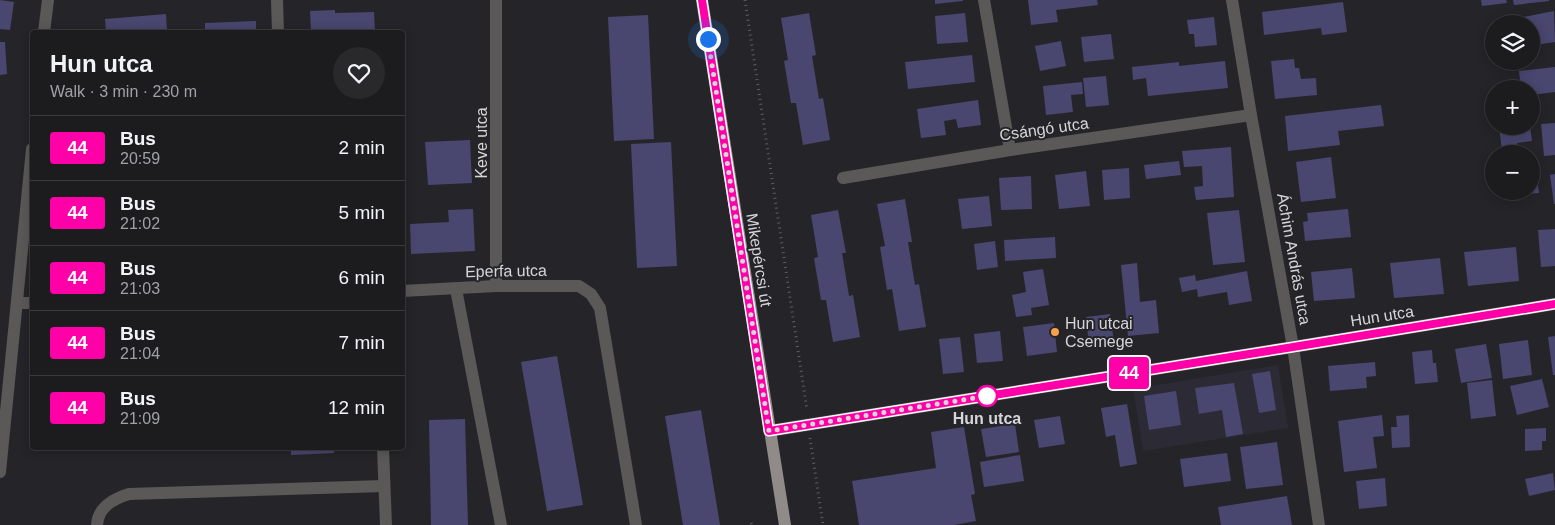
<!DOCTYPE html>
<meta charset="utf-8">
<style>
body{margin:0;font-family:Arial,sans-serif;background:#29292c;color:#f1f3f6;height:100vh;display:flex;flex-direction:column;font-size:19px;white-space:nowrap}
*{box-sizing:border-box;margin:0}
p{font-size:16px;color:#a0a1a4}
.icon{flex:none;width:28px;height:28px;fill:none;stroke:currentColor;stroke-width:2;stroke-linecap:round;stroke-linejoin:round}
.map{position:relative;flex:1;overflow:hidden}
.panel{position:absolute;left:30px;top:30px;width:375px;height:420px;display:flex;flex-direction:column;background:#1c1c1f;border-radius:5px;box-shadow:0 2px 12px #0003,0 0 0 1px #3a3a3d}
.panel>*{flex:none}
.badge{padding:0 10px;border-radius:4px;font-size:18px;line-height:32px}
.controls{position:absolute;left:1485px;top:15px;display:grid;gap:10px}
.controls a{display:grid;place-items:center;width:55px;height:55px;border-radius:50%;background:#1c1c1f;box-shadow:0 2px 12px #0003,0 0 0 1px #3a3a3d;font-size:25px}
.you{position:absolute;width:25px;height:25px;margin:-12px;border:4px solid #fff;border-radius:50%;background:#1a73e8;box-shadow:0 0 0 8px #1a73e833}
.map>.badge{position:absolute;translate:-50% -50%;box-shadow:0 0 0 2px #fff}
.round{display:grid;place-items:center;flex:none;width:52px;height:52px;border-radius:26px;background:#29292c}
.headline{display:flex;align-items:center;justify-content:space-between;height:85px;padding:0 20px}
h1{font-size:24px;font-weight:700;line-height:38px}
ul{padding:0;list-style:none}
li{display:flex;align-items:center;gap:15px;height:65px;padding:0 20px;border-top:1px solid #3a3a3d}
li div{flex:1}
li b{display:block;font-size:19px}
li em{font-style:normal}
li .badge{min-width:55px;font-weight:700;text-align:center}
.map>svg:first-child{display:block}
</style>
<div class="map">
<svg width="1555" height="525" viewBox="0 0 1555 525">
<rect width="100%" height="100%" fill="#252529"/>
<polygon fill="#2b2a35" points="1278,365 1288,428 1143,451 1133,389"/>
<g fill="#49466f">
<polygon points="0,0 14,2 10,30 0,29"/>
<polygon points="935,0 963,0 963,1 935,4"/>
<polygon points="1028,0 1097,0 1098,5 1056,10 1058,22 1031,25"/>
<polygon points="1481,0 1506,0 1507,3 1482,6"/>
<polygon points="1513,0 1549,0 1549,1 1514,5"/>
<polygon points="1343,2 1347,32 1322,35 1321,28 1264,35 1262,12"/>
<polygon points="335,10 335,13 374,12 375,32 311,32 310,11"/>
<polygon points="1554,11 1555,42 1534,45 1533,39 1531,40 1531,24 1490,24"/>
<polygon points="809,13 816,55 812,56 819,99 823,98 830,140 803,145 796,103 791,103 784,61 788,60 781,18"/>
<polygon points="965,13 968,42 937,44 935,16"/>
<polygon points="166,14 167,32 106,32 105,19"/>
<polygon points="648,15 654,139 614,141 608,17"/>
<polygon points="1214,17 1217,45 1195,47 1194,34 1189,34 1187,20"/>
<polygon points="256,21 256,32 205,32 205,23"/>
<polygon points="1111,34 1114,59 1084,62 1081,37"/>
<polygon points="1061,41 1066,66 1040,71 1035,46"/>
<polygon points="0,42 5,42 7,74 0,75"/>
<polygon points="972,55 975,82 908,89 905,62"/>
<polygon points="1294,59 1295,68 1299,68 1301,79 1316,78 1317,95 1275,99 1271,61"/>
<polygon points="1225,61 1228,88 1148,96 1146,78 1133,80 1132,67 1179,62 1179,66"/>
<polygon points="1555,67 1555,92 1531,95 1531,89 1521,89 1519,71"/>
<polygon points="1106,76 1109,105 1086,107 1083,78"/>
<polygon points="1082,82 1083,94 1071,95 1073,112 1046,115 1043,86"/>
<polygon points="978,100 981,125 958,128 956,119 944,121 946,135 921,138 917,109"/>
<polygon points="1381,105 1384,126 1338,131 1340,145 1288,151 1285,116"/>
<polygon points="1555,123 1555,155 1544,156 1541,124"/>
<polygon points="1499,126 1530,126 1532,141 1517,143 1518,149 1502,151"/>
<polygon points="470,140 472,183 428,185 425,142"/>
<polygon points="671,142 677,266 637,268 631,144"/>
<polygon points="1231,147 1234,197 1196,200 1194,187 1203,186 1202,166 1184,167 1182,151"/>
<polygon points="1331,157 1336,198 1301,202 1296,162"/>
<polygon points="1179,161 1181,175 1146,179 1144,165"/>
<polygon points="1129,168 1130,198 1104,200 1102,170"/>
<polygon points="1086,171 1090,206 1059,209 1055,175"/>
<polygon points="1555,174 1555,204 1554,204 1550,175"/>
<polygon points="1031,176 1032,209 1001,210 999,178"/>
<polygon points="1537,178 1539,193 1506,196 1505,191 1531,191 1531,179"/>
<polygon points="989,196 992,226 962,229 958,199"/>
<polygon points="905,199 912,242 908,242 915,285 919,284 926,327 899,331 892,289 887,290 880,247 885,246 877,204"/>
<polygon points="473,209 475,251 411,254 410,224 449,222 448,210"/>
<polygon points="1348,209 1351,237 1305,241 1303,222 1308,221 1307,213"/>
<polygon points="838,210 846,253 842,253 849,296 853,295 860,337 833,342 826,300 821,300 814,258 818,257 811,215"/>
<polygon points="1239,210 1245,262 1213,265 1207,213"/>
<polygon points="1555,229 1555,266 1541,267 1538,230"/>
<polygon points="1055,237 1056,258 1005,261 1004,240"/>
<polygon points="995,241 998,267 977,270 974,244"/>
<polygon points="1516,247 1519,281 1468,286 1464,252"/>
<polygon points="1440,258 1444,294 1394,298 1390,263"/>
<polygon points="1137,263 1140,302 1156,300 1159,333 1128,336 1121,265"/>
<polygon points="1352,268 1355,298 1314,301 1311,272"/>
<polygon points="1043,269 1049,305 1031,308 1032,315 1016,317 1012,295 1026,292 1023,272"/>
<polygon points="1247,271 1252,301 1229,305 1227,292 1198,297 1197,289 1182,292 1179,278 1195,275 1196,281"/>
<polygon points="1110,314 1114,342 1089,345 1086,317"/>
<polygon points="1054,323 1057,352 1027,356 1023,327"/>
<polygon points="1000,331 1003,361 977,363 974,334"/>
<polygon points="1555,336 1555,375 1553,375 1548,337"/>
<polygon points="960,337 964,372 943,374 939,339"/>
<polygon points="1528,340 1532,375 1503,379 1499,344"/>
<polygon points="1486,344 1492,378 1461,383 1455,349"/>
<polygon points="1432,350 1433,363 1436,363 1438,382 1415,384 1412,352"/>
<polygon points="557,356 583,505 547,511 521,362"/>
<polygon points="1375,362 1376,376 1366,377 1367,388 1330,391 1328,366"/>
<polygon points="1270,371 1276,410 1259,413 1252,374"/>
<polygon points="1542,379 1549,407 1517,415 1510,386"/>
<polygon points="1492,380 1496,416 1471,419 1467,383"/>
<polygon points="1234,383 1243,434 1226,437 1222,410 1199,414 1195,388"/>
<polygon points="1176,391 1181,425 1149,430 1144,396"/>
<polygon points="1127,404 1137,464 1120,467 1115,435 1106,437 1101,408"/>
<polygon points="701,410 720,525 683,525 665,416"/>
<polygon points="1382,415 1384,436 1373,437 1377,468 1344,472 1338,421"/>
<polygon points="1409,415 1410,447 1392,448 1391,427 1397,427 1396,416"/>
<polygon points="1060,416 1065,444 1039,448 1034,420"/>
<polygon points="465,419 468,525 431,525 429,420"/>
<polygon points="1015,424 1019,452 986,457 981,429"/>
<polygon points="964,427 975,494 971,495 976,521 954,525 859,525 852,481 936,468 931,432"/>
<polygon points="1546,428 1546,441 1542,441 1542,450 1525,451 1525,429"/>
<polygon points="1277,442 1283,485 1246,489 1240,447"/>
<polygon points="291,448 334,448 334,453 291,455"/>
<polygon points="1227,453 1231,481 1184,487 1180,459"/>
<polygon points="1020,455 1024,481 984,487 980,462"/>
<polygon points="1553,473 1555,490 1529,496 1525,479"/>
<polygon points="1385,478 1387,506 1359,509 1356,481"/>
<polygon points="1287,496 1292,525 1221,525 1218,507"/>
</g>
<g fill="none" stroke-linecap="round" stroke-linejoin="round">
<g stroke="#5e5e62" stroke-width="3" stroke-dasharray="1 4" stroke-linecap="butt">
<polyline points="745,0 807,410"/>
<polyline points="810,438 823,525"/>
<polyline points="751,523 752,525"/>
</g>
<g stroke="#5b5858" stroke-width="12">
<polyline points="277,0 278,32"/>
<polyline points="496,0 496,286"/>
<polyline points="984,0 1010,150"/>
<polyline points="1232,0 1251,115 1293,347 1319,525"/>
<polyline points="44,32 48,0"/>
<polyline points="843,178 1010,150 1251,115"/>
<polyline points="456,289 501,525"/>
<polyline points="402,291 496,286 579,286 591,294 600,308 636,525"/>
<polyline points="17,303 32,303"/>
<polyline points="769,431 1293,347 1555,304"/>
<polyline points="383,448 386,525"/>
<polyline points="0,472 32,149"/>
<path d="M97,525C98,507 113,499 129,494L384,486"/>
</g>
<polyline stroke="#908b89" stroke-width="12" points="702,0 785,525"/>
</g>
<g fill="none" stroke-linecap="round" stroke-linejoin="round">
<g stroke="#fff" stroke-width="11">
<polyline id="line" points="702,0 769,431 1293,347 1555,304"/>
</g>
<use href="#line" stroke="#ff00a8" stroke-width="8"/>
<polyline stroke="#d6d6d9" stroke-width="5" stroke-dasharray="0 9" points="708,39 769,431 987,396"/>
</g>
<circle fill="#f8a14a" stroke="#252529" stroke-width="2" cx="1055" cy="332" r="5"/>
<circle fill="#fff" stroke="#ff00a8" stroke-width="2.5" cx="987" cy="396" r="10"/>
<g text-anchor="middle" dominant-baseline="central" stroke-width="4" stroke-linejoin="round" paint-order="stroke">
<g font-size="16" fill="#d6d6d9" stroke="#252529">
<text transform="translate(1044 129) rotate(-8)">Csángó utca</text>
<text transform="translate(481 143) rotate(-90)">Keve utca</text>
<text transform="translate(1294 259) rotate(80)">Áchim András utca</text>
<text transform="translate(759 260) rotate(81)">Mikepércsi út</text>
<text transform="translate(506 271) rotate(-1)">Eperfa utca</text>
<text transform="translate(1382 316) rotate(-9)">Hun utca</text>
</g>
<g font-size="16" fill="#d6d6d9" stroke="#252529" text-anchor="start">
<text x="1065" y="323">Hun utcai<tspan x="1065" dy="18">Csemege</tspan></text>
</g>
<g font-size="16" font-weight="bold" fill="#d6d6d9" stroke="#252529">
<text x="987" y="418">Hun utca</text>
</g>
</g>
</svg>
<div class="controls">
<a><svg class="icon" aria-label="layers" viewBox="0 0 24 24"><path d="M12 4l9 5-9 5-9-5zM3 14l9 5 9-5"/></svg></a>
<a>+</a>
<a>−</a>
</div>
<div class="you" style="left:708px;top:39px"></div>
<b class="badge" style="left:1129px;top:373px;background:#ff00a8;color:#fff">44</b>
<section class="panel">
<div class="headline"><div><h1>Hun utca</h1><p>Walk · 3 min · 230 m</p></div><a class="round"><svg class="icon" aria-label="heart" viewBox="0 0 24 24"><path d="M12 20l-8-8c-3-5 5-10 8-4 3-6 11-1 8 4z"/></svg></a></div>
<ul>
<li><span class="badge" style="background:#ff00a8;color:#fff">44</span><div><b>Bus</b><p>20:59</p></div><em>2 min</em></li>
<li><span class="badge" style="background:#ff00a8;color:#fff">44</span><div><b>Bus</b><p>21:02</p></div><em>5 min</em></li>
<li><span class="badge" style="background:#ff00a8;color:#fff">44</span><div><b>Bus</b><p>21:03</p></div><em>6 min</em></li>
<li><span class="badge" style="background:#ff00a8;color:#fff">44</span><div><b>Bus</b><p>21:04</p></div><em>7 min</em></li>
<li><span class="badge" style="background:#ff00a8;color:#fff">44</span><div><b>Bus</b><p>21:09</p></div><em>12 min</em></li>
</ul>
</section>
</div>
